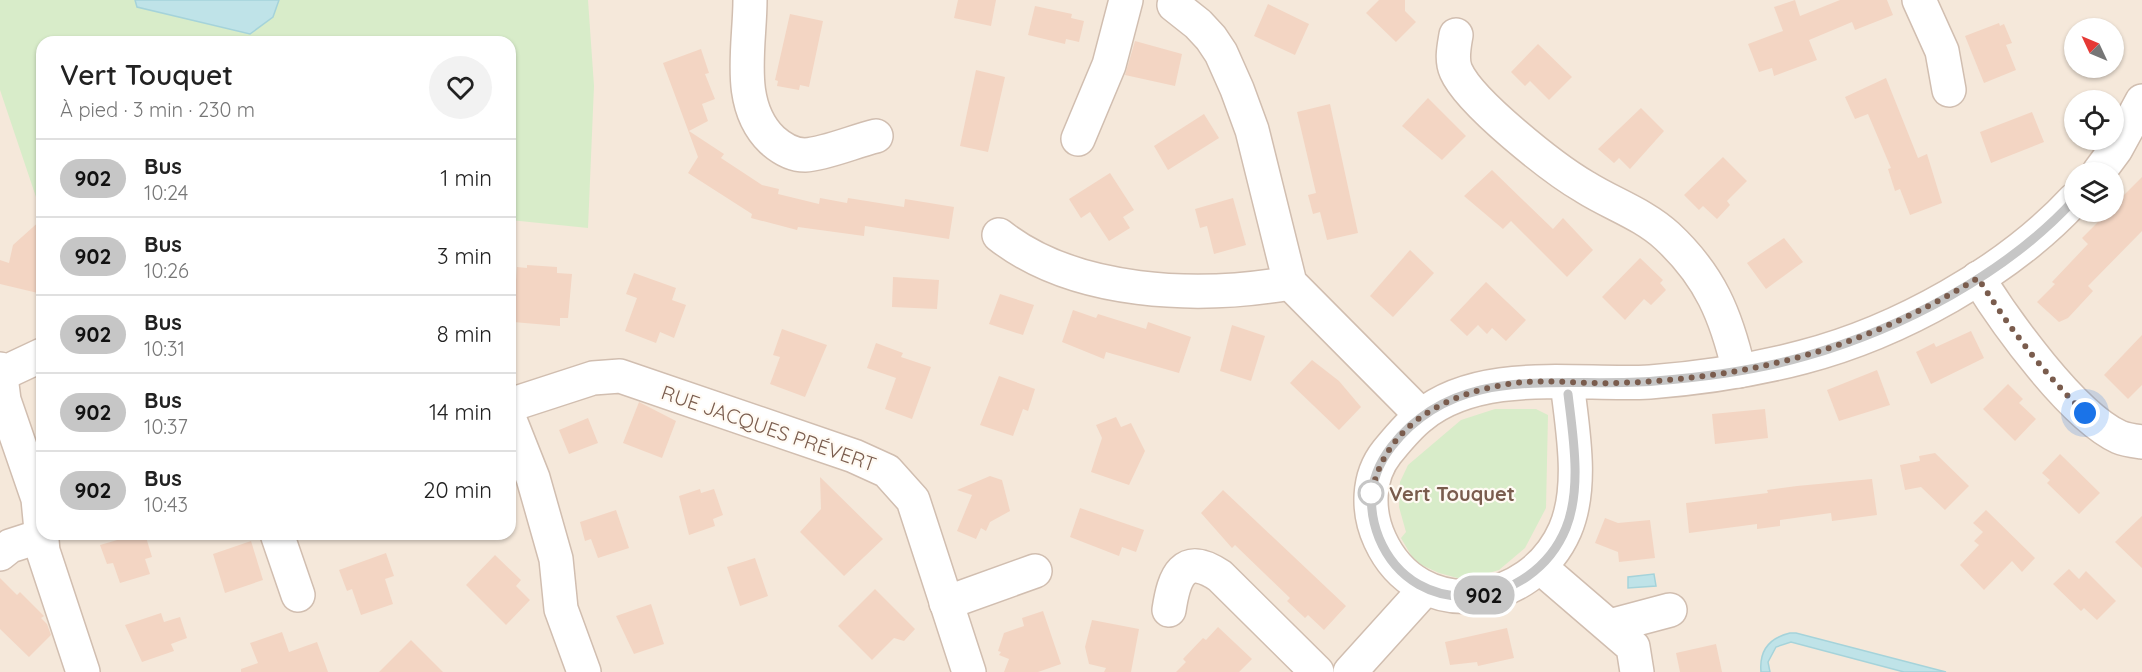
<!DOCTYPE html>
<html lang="fr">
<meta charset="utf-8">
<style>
body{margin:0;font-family:Quicksand,sans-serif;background:#f2f2f2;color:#222;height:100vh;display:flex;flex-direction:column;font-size:22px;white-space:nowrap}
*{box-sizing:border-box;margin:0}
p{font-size:20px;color:#767676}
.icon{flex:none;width:33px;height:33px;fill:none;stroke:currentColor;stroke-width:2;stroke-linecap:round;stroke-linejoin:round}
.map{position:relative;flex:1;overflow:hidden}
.details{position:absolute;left:36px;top:36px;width:480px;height:504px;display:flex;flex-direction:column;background:#fff;border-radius:18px;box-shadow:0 2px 4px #0004}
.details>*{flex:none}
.badge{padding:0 12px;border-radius:20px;font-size:21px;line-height:39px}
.needle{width:39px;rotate:314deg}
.buttons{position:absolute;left:2064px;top:18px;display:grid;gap:12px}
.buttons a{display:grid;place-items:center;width:60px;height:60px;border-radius:50%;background:#fff;box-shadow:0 2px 4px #0004;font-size:30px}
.you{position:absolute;width:30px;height:30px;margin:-15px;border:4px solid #fff;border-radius:50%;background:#1a73e8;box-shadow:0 0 0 9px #1a73e833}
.map>.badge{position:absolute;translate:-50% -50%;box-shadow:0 0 0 3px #fff}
.round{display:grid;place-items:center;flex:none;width:63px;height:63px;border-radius:32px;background:#f2f2f2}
.summary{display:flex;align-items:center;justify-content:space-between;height:102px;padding:0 24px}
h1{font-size:28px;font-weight:600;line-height:45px}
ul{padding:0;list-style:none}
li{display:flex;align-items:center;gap:18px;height:78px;padding:0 24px;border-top:2px solid #e0e0e0}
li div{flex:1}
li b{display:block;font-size:22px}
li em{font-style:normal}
li .badge{min-width:66px;font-weight:700;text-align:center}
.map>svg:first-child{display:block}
</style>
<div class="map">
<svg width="2142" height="672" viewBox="0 0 2142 672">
<rect width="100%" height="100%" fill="#fdf6ec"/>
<path fill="#f5e8da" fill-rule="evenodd" d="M0,0H2142V672H0ZM2074,28H2114V68H2074ZM42,42H510V534H42ZM2074,100H2114V140H2074ZM2074,172H2114V212H2074Z"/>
<g fill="#d8ecc9">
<polygon points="0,0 588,0 594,86 588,228 510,220 510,42 42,42 42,197 36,197 0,90"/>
<polygon points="1495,409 1536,409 1548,415 1546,508 1525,548 1499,570 1465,580 1439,573 1415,562 1401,538 1406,532 1399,507 1400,482 1408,465 1461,420"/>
</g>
<g fill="#bfe3e8" stroke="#a5d3da" stroke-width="1.5">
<polygon points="135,0 279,0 273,17 250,34 137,7"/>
<polygon points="1654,574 1656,586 1628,588 1628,577"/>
<path d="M1790,633H1796L1946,672H1904L1791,642L1776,647L1768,662L1770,672H1761C1759,651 1769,638 1790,633Z"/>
</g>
<g fill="#f3d5c3">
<polygon points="958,0 996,0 991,26 954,18"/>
<polygon points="1379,0 1405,0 1405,11 1416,22 1396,42 1366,13"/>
<polygon points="1795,0 1800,16 1840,0 1887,0 1893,15 1855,30 1852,22 1809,40 1817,60 1774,76 1772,68 1759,72 1748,44 1783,31 1774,7"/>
<polygon points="1268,4 1309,24 1295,55 1254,36"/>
<polygon points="1035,6 1072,14 1071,18 1084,21 1079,42 1066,39 1065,44 1028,35"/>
<polygon points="790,14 823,21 809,87 800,85 799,90 777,86 778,81 775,80"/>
<polygon points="1999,23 2000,26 2004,24 2012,43 2006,45 2016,70 1984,83 1965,36"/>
<polygon points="1135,41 1182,54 1175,86 1125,75"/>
<polygon points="1538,44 1572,77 1549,100 1530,81 1525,86 1511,72"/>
<polygon points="701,49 709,73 705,74 715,99 702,104 708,121 689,131 724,154 721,158 762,185 779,189 778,194 819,204 820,198 847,203 848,198 904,207 905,199 954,207 949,239 865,226 864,236 798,227 797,230 751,218 752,214 688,173 698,157 663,63"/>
<polygon points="976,70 1005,77 988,152 960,146"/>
<polygon points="1886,78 1918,158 1927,154 1942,203 1910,215 1900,189 1895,191 1888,169 1891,168 1868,114 1855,119 1845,97"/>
<polygon points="1428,98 1466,136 1442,160 1402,126"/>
<polygon points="1330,104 1358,233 1327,240 1320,212 1313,214 1308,195 1316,193 1297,112"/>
<polygon points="1641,108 1664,131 1630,169 1619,158 1614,163 1598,149"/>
<polygon points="2032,112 2044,142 1991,163 1980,132"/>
<polygon points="1204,114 1219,138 1168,170 1154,146"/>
<polygon points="1723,157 1747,181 1727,201 1730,205 1717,219 1703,206 1699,210 1684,195"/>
<polygon points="1492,170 1553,229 1563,218 1593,250 1567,277 1511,221 1503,229 1464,196"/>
<polygon points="1110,173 1134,210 1123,217 1130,228 1109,241 1090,212 1081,218 1069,199"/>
<polygon points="2142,177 2142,231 2088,286 2093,291 2068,318 2059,322 2037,302 2055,284 2052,282 2088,244 2082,238 2108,212 2114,212 2114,205"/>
<polygon points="1233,198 1246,245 1214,254 1207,226 1200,228 1195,209"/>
<polygon points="42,219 42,294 0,284 0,260 9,263 13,245"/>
<polygon points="1784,238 1803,262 1766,289 1747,263"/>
<polygon points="1410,250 1434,273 1393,317 1370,296"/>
<polygon points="1640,258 1663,280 1660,283 1666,290 1651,305 1644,299 1625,320 1602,297"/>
<polygon points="527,265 557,267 557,273 572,274 568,318 560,318 560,326 513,322 517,267 527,268"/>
<polygon points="634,273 676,288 672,300 686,305 674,338 660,332 656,343 625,331 637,298 626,294"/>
<polygon points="893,277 939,280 937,309 892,307"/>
<polygon points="1486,282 1526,320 1506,341 1492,328 1487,334 1478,325 1467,336 1450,320"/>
<polygon points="1000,294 1034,305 1023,335 989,324"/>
<polygon points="1073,310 1096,318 1098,314 1146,329 1148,322 1191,337 1179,373 1106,352 1104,359 1062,342"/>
<polygon points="1232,325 1265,336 1251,381 1220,371"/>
<polygon points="782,329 827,345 805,397 770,384 780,357 773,355"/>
<polygon points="1971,331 1984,358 1931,384 1916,352 1934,343 1936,347"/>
<polygon points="2142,335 2142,385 2128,399 2104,375"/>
<polygon points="876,343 903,353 901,357 931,367 912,419 885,409 896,378 867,368"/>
<polygon points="1312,360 1339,381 1361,407 1339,430 1290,383"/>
<polygon points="1877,370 1890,405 1839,421 1827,390"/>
<polygon points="999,376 1035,389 1028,411 1023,409 1013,436 980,425"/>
<polygon points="2008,384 2023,399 2019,403 2036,419 2015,441 1983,409"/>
<polygon points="639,402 676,421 662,458 623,443"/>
<polygon points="1765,409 1768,438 1715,444 1712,414"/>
<polygon points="1116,417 1121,427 1131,423 1145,451 1129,485 1091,472 1102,438 1096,425"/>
<polygon points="588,418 598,443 569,454 559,430"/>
<polygon points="1935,453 1969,486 1945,510 1921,487 1905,490 1900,465 1920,461 1919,456"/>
<polygon points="2060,454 2100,493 2079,514 2047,483 2050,480 2042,473"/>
<polygon points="990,476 1002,480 1010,511 990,522 986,531 981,528 976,539 957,531 972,495 957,490"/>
<polygon points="820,477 883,539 844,576 800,532 821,509"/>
<polygon points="1872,479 1877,515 1832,521 1831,513 1780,520 1780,526 1757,529 1757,524 1689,533 1686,503 1768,493 1767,490 1797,486"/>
<polygon points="700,489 701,493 714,489 723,515 713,519 715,526 689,535 679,496"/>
<polygon points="1223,490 1346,606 1324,630 1308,615 1305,618 1287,601 1290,598 1235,545 1232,548 1201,513"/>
<polygon points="1080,508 1144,530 1136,552 1122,547 1119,556 1070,537"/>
<polygon points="616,510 629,548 598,558 591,539 585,541 580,522"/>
<polygon points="1986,510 2035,558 2022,572 2012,561 1984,590 1960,565 1979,545 1974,541 1983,532 1973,523"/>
<polygon points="2142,516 2142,568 2115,542"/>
<polygon points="1605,518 1618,523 1650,520 1655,558 1619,562 1618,552 1595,543"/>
<polygon points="138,534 145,534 152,557 145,559 150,574 120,583 113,563 107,564 100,545"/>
<polygon points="251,541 263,580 225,593 213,554"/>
<polygon points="386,553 394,576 385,579 393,604 361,615 352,589 347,591 339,570"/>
<polygon points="495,555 521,580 516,586 530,600 506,625 466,585"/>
<polygon points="755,558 768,596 740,606 727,567"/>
<polygon points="2069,569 2079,579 2086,571 2116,601 2097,620 2084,608 2081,611 2053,584"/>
<polygon points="0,578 17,595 20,592 44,616 41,618 47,624 51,635 29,657 0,629"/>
<polygon points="875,589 915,629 904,641 894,638 872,660 838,626"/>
<polygon points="651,604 664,644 634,654 616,616"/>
<polygon points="1043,611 1061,664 1038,672 1004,672 1009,659 999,655 1001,652 998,651 1004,633 1024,626 1022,618"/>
<polygon points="161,613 164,622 180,617 187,638 171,644 174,651 142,662 125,625"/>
<polygon points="1092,620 1139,629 1131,672 1104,672 1106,668 1089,664 1085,647"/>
<polygon points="1218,627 1252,659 1239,672 1176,672 1186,662 1183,659 1203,638 1206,640"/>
<polygon points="1507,628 1514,658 1478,666 1477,662 1450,665 1445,642"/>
<polygon points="282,632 289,652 317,642 328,672 241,672 241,669 258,663 250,643"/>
<polygon points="411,640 443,672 379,672"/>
<polygon points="1716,644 1722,672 1680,672 1676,653"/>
</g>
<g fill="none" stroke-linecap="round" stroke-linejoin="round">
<g stroke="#d1beb0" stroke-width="36">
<g id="minor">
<path d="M750,0C750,47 735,104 772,140C781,148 793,155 805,155C825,154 855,141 876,136"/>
<polyline points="1919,0 1942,51 1949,90"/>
<polyline points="1174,5 1198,24 1211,38 1221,53 1237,89 1252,130 1290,283 1421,415"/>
<path d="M1456,35C1454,47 1451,60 1456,71C1470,103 1554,169 1585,187C1612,204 1643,214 1667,236C1710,276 1726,315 1739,371"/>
<polyline points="1078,139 1109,65 1126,0"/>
<polyline points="2099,172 2116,149 2142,101"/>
<path d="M999,235C1075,295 1198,299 1290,283"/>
<path d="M1978,278C2006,323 2072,415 2119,437C2126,440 2135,441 2142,442"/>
<polyline points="0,369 4,400 38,499 43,551 83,672"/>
<polyline points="0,370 10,370 42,355"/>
<path d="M1567,382C1572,427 1584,486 1565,530C1531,608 1419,625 1380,540C1367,512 1367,477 1387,452C1397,440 1408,426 1421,416C1481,367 1579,386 1650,382C1701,378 1754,370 1803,357C1899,332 2007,272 2074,200"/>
<polyline points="510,405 593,378 620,376 854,456 887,471 913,500 969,672"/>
<polyline points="510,420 533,478 556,559 561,609 584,672"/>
<polyline points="277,534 298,595"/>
<polyline points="0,554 10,546 41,536"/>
<polyline points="1540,567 1633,647 1637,672"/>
<polyline points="946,603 1035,571"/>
<path d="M1169,610C1174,577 1183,551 1220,576L1317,672"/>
<polyline points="1610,626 1670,610"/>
<polyline points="1350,672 1425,589"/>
</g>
</g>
<use href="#minor" stroke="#fff" stroke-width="33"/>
</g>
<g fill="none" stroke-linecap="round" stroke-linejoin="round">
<g stroke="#fff" stroke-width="14">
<path id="line" d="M1568,394C1573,436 1582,488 1566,528C1533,609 1415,625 1379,538C1366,505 1370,474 1392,446C1459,361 1561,389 1655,381C1705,377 1758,370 1806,356C1903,328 2006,274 2074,200"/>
</g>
<use href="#line" stroke="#c6c6c6" stroke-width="9"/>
<path stroke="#7a5c4d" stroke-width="6" stroke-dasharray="0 10.8" d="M1371,493L1370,502C1381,426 1444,393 1515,383C1548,379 1582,384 1615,383C1656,382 1697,378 1737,371C1824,356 1903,324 1978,278C2008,326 2044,374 2085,413"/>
</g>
<circle fill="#fff" stroke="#c6c6c6" stroke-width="3" cx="1371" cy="493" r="12"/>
<g text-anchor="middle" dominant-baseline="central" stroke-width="4.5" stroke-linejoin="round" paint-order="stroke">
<g font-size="20" fill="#7a5c4d" stroke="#fffaf3">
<text transform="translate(769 428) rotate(19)">RUE JACQUES PRÉVERT</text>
</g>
<g font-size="20" font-weight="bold" fill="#7a5c4d" stroke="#fffaf3" text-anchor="start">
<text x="1389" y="493">Vert Touquet</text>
</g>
</g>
</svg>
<div class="buttons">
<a><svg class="needle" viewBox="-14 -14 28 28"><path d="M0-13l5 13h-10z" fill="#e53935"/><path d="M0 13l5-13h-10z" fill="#767676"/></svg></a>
<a><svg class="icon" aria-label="locate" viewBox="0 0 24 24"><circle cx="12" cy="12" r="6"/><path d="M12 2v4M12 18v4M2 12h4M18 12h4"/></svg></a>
<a><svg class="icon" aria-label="layers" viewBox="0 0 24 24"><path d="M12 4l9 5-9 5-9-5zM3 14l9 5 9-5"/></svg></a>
</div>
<div class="you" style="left:2085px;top:413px"></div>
<b class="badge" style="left:1484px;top:595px;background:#c6c6c6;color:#111">902</b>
<section class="details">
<div class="summary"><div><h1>Vert Touquet</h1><p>À pied · 3 min · 230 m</p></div><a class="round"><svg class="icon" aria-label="heart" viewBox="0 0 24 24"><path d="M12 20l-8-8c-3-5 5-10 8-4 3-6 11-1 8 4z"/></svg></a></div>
<ul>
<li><span class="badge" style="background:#c6c6c6;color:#111">902</span><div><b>Bus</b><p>10:24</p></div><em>1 min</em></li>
<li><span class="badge" style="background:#c6c6c6;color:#111">902</span><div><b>Bus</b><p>10:26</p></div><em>3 min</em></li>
<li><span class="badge" style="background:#c6c6c6;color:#111">902</span><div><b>Bus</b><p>10:31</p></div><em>8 min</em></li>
<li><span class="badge" style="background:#c6c6c6;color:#111">902</span><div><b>Bus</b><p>10:37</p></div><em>14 min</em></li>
<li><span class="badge" style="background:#c6c6c6;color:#111">902</span><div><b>Bus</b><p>10:43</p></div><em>20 min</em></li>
</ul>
</section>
</div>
